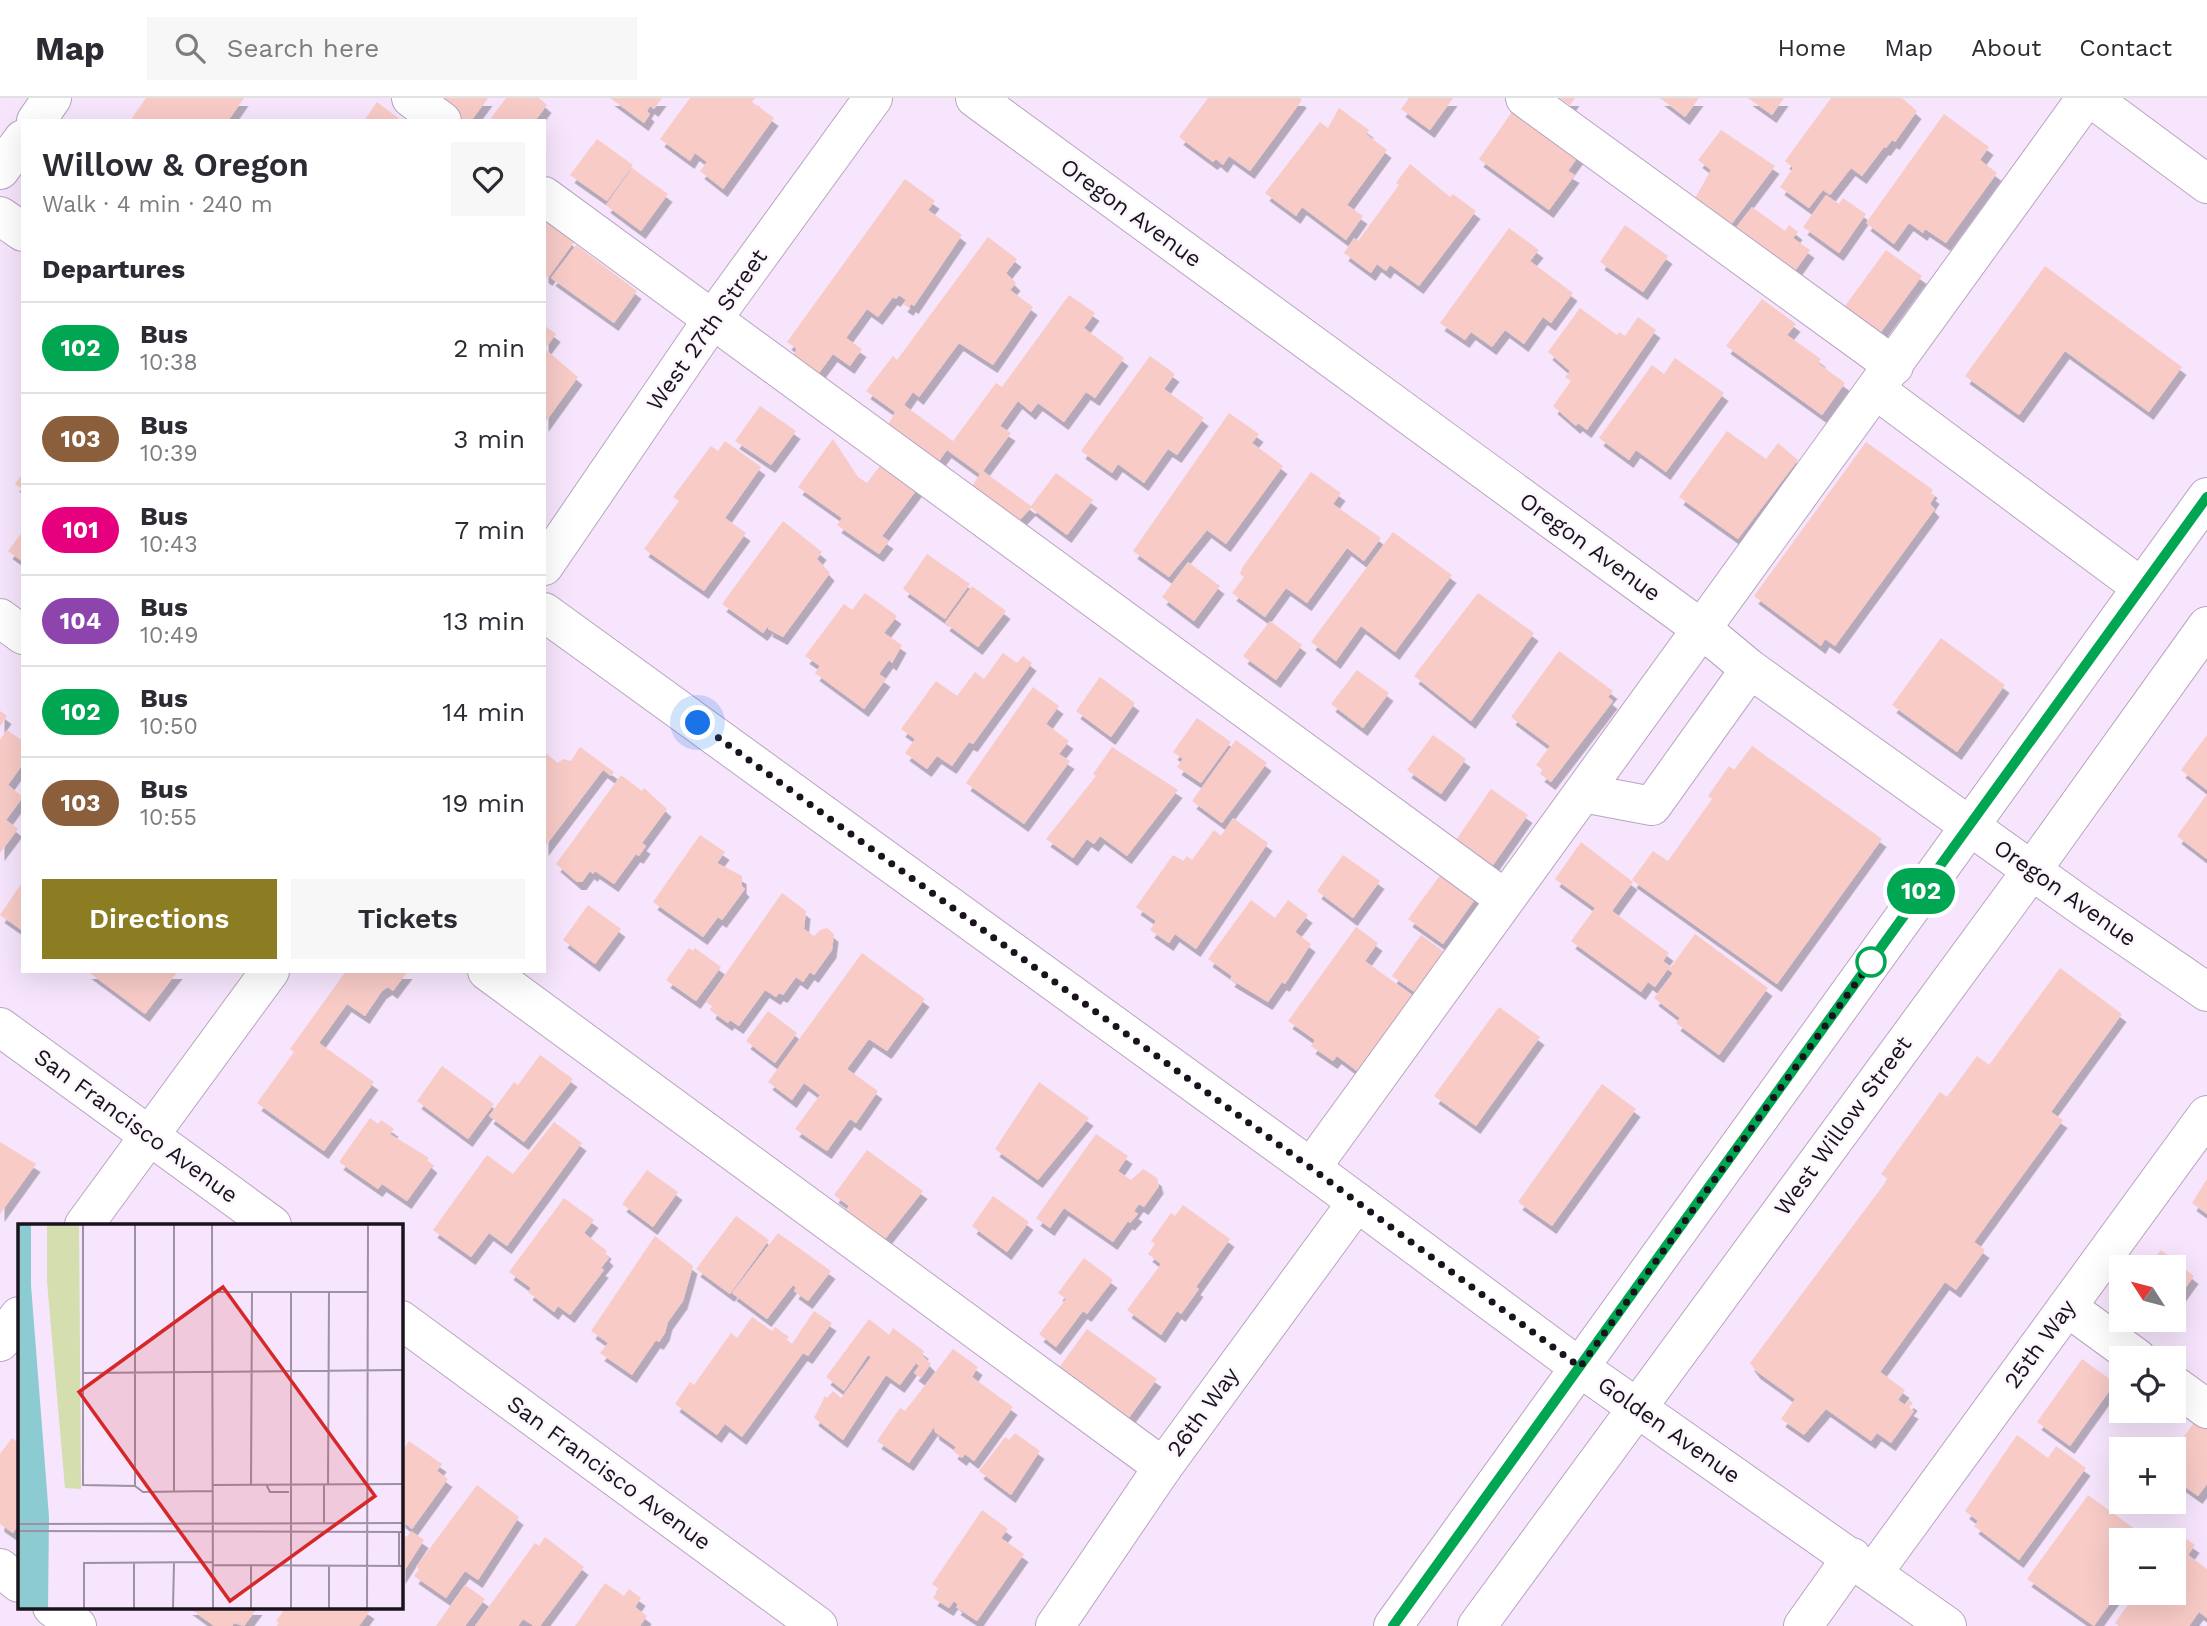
<!DOCTYPE html>
<meta charset="utf-8">
<style>
body{margin:0;font-family:"Work Sans",sans-serif;background:#f7f7f7;color:#2b2b33;height:100vh;display:flex;flex-direction:column;font-size:26px;white-space:nowrap}
*{box-sizing:border-box;margin:0}
p{font-size:23px;color:#7c7c81}
.icon{flex:none;width:38px;height:38px;fill:none;stroke:currentColor;stroke-width:2;stroke-linecap:round;stroke-linejoin:round}
.map{position:relative;flex:1;overflow:hidden}
.drawer{position:absolute;left:21px;top:21px;width:525px;height:854px;display:flex;flex-direction:column;background:#fff;border-radius:0px;box-shadow:0 7px 28px #0002}
.drawer>*{flex:none}
.badge{padding:0 14px;border-radius:23px;font-size:24px;line-height:46px}
.needle{width:46px;rotate:306deg}
.buttons{position:absolute;left:2109px;top:1157px;display:grid;gap:14px}
.buttons a{display:grid;place-items:center;width:77px;height:77px;border-radius:0px;background:#fff;box-shadow:0 7px 28px #0002;font-size:35px}
.you{position:absolute;width:35px;height:35px;margin:-18px;border:5px solid #fff;border-radius:50%;background:#1a73e8;box-shadow:0 0 0 10px #1a73e833}
.map>.badge{position:absolute;translate:-50% -50%;box-shadow:0 0 0 4px #fff}
h2{padding:0 21px;font-size:26px;line-height:63px}
.round{display:grid;place-items:center;flex:none;width:74px;height:74px;border-radius:0px;background:#f7f7f7}
.overview{display:flex;align-items:center;justify-content:space-between;height:119px;padding:0 21px}
h1{font-size:33px;font-weight:600;line-height:52px}
.button{display:flex;gap:14px;margin-top:auto;padding:14px 21px}
.button a{flex:1;height:80px;border-radius:0px;background:#8c7c22;color:#fff;font-size:28px;font-weight:600;line-height:80px;text-align:center}
.button a+a{background:#f7f7f7;color:#2b2b33}
ul{padding:0;list-style:none}
li{display:flex;align-items:center;gap:21px;height:91px;padding:0 21px;border-top:2px solid #e1e1e2}
li div{flex:1}
li b{display:block;font-size:26px}
li em{font-style:normal}
li .badge{min-width:77px;font-weight:700;text-align:center}
header{display:flex;align-items:center;gap:42px;box-sizing:border-box;height:98px;padding:0 35px;background:#fff;border-bottom:2px solid #e1e1e2}
header strong{font-size:33px}
nav{display:flex;gap:38px;margin-inline-start:auto;font-size:24px}
.search{width:490px;height:63px;background:#f7f7f7;display:flex;align-items:center;gap:18px;box-sizing:border-box;padding:0 24px;border-radius:0px;color:#7c7c81;font-size:26px}
.map>svg:first-child{display:block}
</style>
<header>
<strong>Map</strong>
<div class="search"><svg class="icon" aria-label="search" viewBox="0 0 24 24"><circle cx="10" cy="10" r="6"/><path d="M15 15l6 6"/></svg>Search here</div>
<nav><a>Home</a><a>Map</a><a>About</a><a>Contact</a></nav>
</header>
<div class="map">
<svg width="2207" height="1528" viewBox="0 0 2207 1528">
<defs>
<filter id="shadow"><feDropShadow dx="4.5" dy="8" stdDeviation="0" flood-color="#0004"/></filter>
</defs>
<rect width="100%" height="100%" fill="#f6e5fc"/>
<g fill="#f8cbc7" filter="url(#shadow)">
<polygon points="146,0 244,0 228,23 130,23"/>
<polygon points="444,0 488,0 471,23 460,23 439,8"/>
<polygon points="506,0 539,0 547,7 535,23 495,23 491,20"/>
<polygon points="610,0 662,0 654,11 650,8 647,13 650,16 644,25"/>
<polygon points="690,0 755,0 752,4 774,20 723,91 700,73 707,64 695,55 690,63 660,41"/>
<polygon points="1208,0 1300,0 1302,2 1250,73 1229,58 1223,67 1216,61 1213,64 1179,39"/>
<polygon points="1409,0 1453,0 1430,32 1401,11"/>
<polygon points="1560,0 1575,0 1570,7"/>
<polygon points="1660,0 1699,0 1685,19"/>
<polygon points="1748,0 1784,0 1772,17"/>
<polygon points="1831,0 1902,0 1917,13 1895,44 1892,42 1886,50 1884,49 1862,78 1851,70 1830,97 1823,92 1809,110 1780,89 1793,70 1785,63"/>
<polygon points="377,4 402,23 364,23"/>
<polygon points="1339,10 1369,32 1366,36 1387,52 1347,107 1363,118 1346,142 1302,109 1296,118 1265,95 1320,24 1328,30"/>
<polygon points="1514,11 1580,56 1568,73 1575,77 1549,112 1479,61"/>
<polygon points="1944,16 1989,49 1980,62 1997,75 1946,145 1925,131 1923,135 1909,125 1894,146 1866,125"/>
<polygon points="1721,32 1775,68 1730,128 1694,102 1711,72 1698,62"/>
<polygon points="597,41 633,67 607,103 570,77"/>
<polygon points="1410,66 1450,99 1453,96 1476,113 1419,188 1390,167 1386,173 1377,166 1371,175 1344,155 1354,140 1358,143 1399,87 1396,85"/>
<polygon points="632,70 668,96 641,133 606,107"/>
<polygon points="905,81 935,103 928,112 962,137 914,208 911,206 909,210 903,206 906,202 899,197 896,201 893,199 878,219 867,211 846,240 862,251 850,268 833,256 816,279 790,261 797,251 787,244"/>
<polygon points="1826,97 1839,106 1843,100 1866,116 1839,155 1803,129"/>
<polygon points="1752,109 1785,133 1789,127 1798,134 1793,140 1810,152 1790,180 1731,136"/>
<polygon points="544,123 574,144 548,180 544,177"/>
<polygon points="1625,127 1668,158 1643,194 1600,164"/>
<polygon points="1509,130 1539,152 1530,163 1573,195 1551,225 1543,219 1524,246 1505,232 1492,249 1471,234 1465,242 1440,225"/>
<polygon points="988,139 1017,161 1006,175 1016,185 1010,192 1033,209 993,267 959,245 919,299 913,294 904,307 953,343 996,285 1002,289 1069,197 1095,215 1084,230 1124,260 1095,300 1086,294 1064,324 1038,305 1031,314 1018,303 1000,328 1011,335 983,373 1031,408 1056,375 1093,402 1067,437 1031,410 1012,430 972,388 980,376 947,352 939,363 929,365 885,333 895,314 866,293 893,258 897,262"/>
<polygon points="576,147 637,193 614,225 551,180"/>
<polygon points="1886,152 1922,178 1881,234 1845,208"/>
<polygon points="2045,168 2182,269 2149,314 2065,253 2019,317 1965,278"/>
<polygon points="1762,201 1796,226 1787,237 1821,261 1818,265 1845,285 1822,317 1726,248"/>
<polygon points="1580,210 1617,237 1619,234 1625,238 1638,219 1656,232 1587,332 1578,325 1576,328 1553,308 1571,283 1565,279 1570,273 1548,254"/>
<polygon points="544,227 556,236 545,251 578,279 544,326"/>
<polygon points="1150,258 1175,276 1164,291 1204,320 1177,357 1168,351 1144,385 1118,366 1112,375 1081,353"/>
<polygon points="1675,260 1724,295 1666,374 1636,352 1629,362 1599,340 1652,267 1664,276"/>
<polygon points="760,308 796,333 771,367 735,343"/>
<polygon points="1229,315 1259,336 1252,345 1283,368 1226,446 1207,432 1169,479 1133,453"/>
<polygon points="1727,333 1766,361 1778,345 1798,362 1738,441 1679,399"/>
<polygon points="833,341 858,379 867,385 882,365 918,390 882,438 889,443 879,456 837,427 842,420 798,389"/>
<polygon points="725,343 761,369 725,420 746,435 704,493 644,451 679,403 673,399 711,348 718,353"/>
<polygon points="1866,344 1933,392 1931,395 1935,398 1930,406 1935,411 1835,548 1825,541 1821,548 1754,498"/>
<polygon points="1311,374 1341,395 1333,406 1381,440 1364,463 1347,450 1307,505 1286,490 1265,519 1232,495 1244,479 1240,476 1242,470"/>
<polygon points="23,375 23,392 15,386"/>
<polygon points="783,423 822,454 817,461 830,475 783,539 768,531 769,527 763,535 722,506"/>
<polygon points="23,433 23,464 8,453"/>
<polygon points="1393,434 1452,477 1395,554 1361,528 1336,563 1311,544"/>
<polygon points="927,456 970,486 945,521 903,491"/>
<polygon points="1188,464 1220,488 1194,523 1162,499"/>
<polygon points="972,488 1006,513 978,549 945,525"/>
<polygon points="865,495 897,518 884,535 902,547 892,565 889,562 879,576 886,581 864,611 815,575 820,568 805,558 844,506 852,512"/>
<polygon points="1478,495 1534,535 1471,623 1414,578"/>
<polygon points="1270,523 1302,547 1276,582 1243,558"/>
<polygon points="1941,540 2005,587 1957,654 1892,607"/>
<polygon points="1559,553 1613,593 1608,599 1613,603 1551,684 1540,676 1543,672 1536,667 1550,648 1511,619"/>
<polygon points="1003,555 1017,565 1023,558 1032,565 973,646 969,644 952,668 937,658 927,671 905,655 915,641 901,631 936,583 957,598 975,574 984,581"/>
<polygon points="1357,572 1389,595 1363,630 1331,606"/>
<polygon points="1100,579 1135,605 1111,639 1076,613"/>
<polygon points="1033,589 1059,608 1046,626 1069,643 1059,656 1070,663 1024,726 966,685"/>
<polygon points="0,613 7,618 0,628"/>
<polygon points="1197,620 1231,644 1201,685 1177,669 1183,661 1173,654"/>
<polygon points="7,632 23,643 23,666 8,687 23,699 6,722 18,731 0,755 0,642"/>
<polygon points="1433,637 1466,661 1441,696 1407,672"/>
<polygon points="2207,637 2207,692 2181,672"/>
<polygon points="1236,642 1267,665 1222,725 1192,703"/>
<polygon points="1752,648 1882,741 1777,886 1632,782 1653,753 1668,763 1712,701 1708,698 1729,668 1734,672"/>
<polygon points="580,649 614,674 611,678 603,672 544,750 544,654 558,665 563,661 571,663"/>
<polygon points="1112,649 1178,692 1127,758 1100,738 1094,746 1087,741 1073,760 1046,741 1096,678 1093,676"/>
<polygon points="621,677 642,693 644,690 667,711 642,745 646,748 639,758 636,756 614,786 595,773 593,776 590,773 582,784 577,784 556,766"/>
<polygon points="1491,691 1528,717 1491,770 1454,745"/>
<polygon points="2207,696 2207,761 2177,738"/>
<polygon points="1233,720 1268,745 1196,851 1175,836 1169,845 1150,832 1156,823 1136,809 1173,757 1183,763 1187,758 1192,762 1214,732 1221,738"/>
<polygon points="700,737 725,754 717,765 742,778 742,788 745,791 722,822 718,819 703,839 653,804"/>
<polygon points="1581,744 1633,784 1612,813 1669,855 1663,863 1671,869 1695,836 1768,890 1719,957 1676,925 1680,920 1654,900 1673,875 1668,871 1655,889 1648,884 1641,894 1571,843 1595,810 1555,781"/>
<polygon points="1343,757 1380,783 1353,820 1317,793"/>
<polygon points="1444,772 1478,797 1443,846 1408,821"/>
<polygon points="23,783 23,833 0,817"/>
<polygon points="782,795 806,813 804,831 814,838 820,832 827,830 834,836 832,852 814,877 810,874 803,884 796,879 783,897 779,895 776,899 765,892 739,928 730,922 728,925 711,913 713,909 706,904"/>
<polygon points="1251,802 1275,820 1288,802 1308,817 1295,834 1311,846 1285,886 1282,884 1268,904 1230,881 1232,878 1208,861"/>
<polygon points="588,807 621,831 595,866 563,842"/>
<polygon points="1356,829 1378,845 1365,863 1412,897 1357,973 1337,958 1333,963 1311,948 1315,942 1288,923"/>
<polygon points="1421,837 1450,858 1420,898 1392,878"/>
<polygon points="689,850 693,853 695,850 721,869 696,903 666,882"/>
<polygon points="862,855 925,901 887,953 869,941 847,971 878,993 856,1025 850,1021 827,1053 795,1031 820,997 804,985 792,1002 768,984"/>
<polygon points="2060,870 2122,916 2051,1014 2063,1022 1974,1144 1985,1152 1956,1192 1945,1184 1880,1274 1905,1292 1898,1302 1905,1307 1909,1302 1913,1305 1909,1310 1914,1313 1891,1345 1877,1335 1871,1343 1826,1311 1804,1337 1781,1321 1795,1301 1756,1273 1750,1265 1888,1081 1881,1076 1940,994 1947,999 1977,958 1989,967"/>
<polygon points="87,873 178,873 145,916"/>
<polygon points="346,873 408,873 393,893 388,889 382,893 365,918 347,906 319,945 374,984 324,1053 257,1005 294,954 290,951"/>
<polygon points="1499,909 1540,939 1476,1028 1434,998"/>
<polygon points="768,913 797,935 775,965 746,943"/>
<polygon points="540,957 573,981 524,1044 489,1018 514,984 518,987"/>
<polygon points="442,968 494,1006 468,1041 417,1003"/>
<polygon points="1039,984 1089,1020 1038,1082 995,1051"/>
<polygon points="1602,986 1636,1011 1552,1128 1518,1104"/>
<polygon points="370,1020 378,1026 381,1022 394,1031 390,1036 429,1060 427,1062 433,1067 407,1103 382,1086 378,1091 339,1064"/>
<polygon points="554,1024 582,1045 507,1148 489,1135 471,1159 433,1132 487,1057 513,1076"/>
<polygon points="1096,1036 1128,1058 1118,1073 1131,1082 1143,1071 1157,1080 1159,1088 1144,1109 1139,1106 1134,1113 1138,1116 1130,1125 1128,1123 1113,1144 1064,1110 1050,1130 1036,1120"/>
<polygon points="0,1044 36,1066 0,1116"/>
<polygon points="867,1052 923,1093 878,1150 842,1118 849,1108 834,1097"/>
<polygon points="647,1072 678,1094 653,1129 622,1106"/>
<polygon points="2207,1081 2207,1116 2192,1105"/>
<polygon points="993,1098 1029,1124 1007,1154 972,1128"/>
<polygon points="564,1100 594,1122 584,1135 607,1153 605,1156 609,1160 601,1170 604,1172 570,1217 558,1208 554,1214 528,1194 531,1190 509,1174"/>
<polygon points="1183,1107 1230,1141 1196,1189 1199,1191 1181,1216 1177,1213 1161,1237 1127,1212 1161,1166 1148,1156 1155,1146 1151,1143 1171,1115 1175,1118"/>
<polygon points="736,1118 769,1142 730,1196 696,1171"/>
<polygon points="778,1135 831,1173 808,1203 794,1193 796,1190 793,1187 767,1221 732,1195"/>
<polygon points="655,1138 693,1168 683,1203 668,1224 665,1235 659,1244 656,1242 632,1277 600,1255 608,1245 591,1233"/>
<polygon points="2161,1152 2194,1178 2174,1206 2174,1169 2148,1169"/>
<polygon points="1084,1160 1113,1182 1087,1216 1083,1213 1056,1249 1039,1236 1066,1201 1058,1195"/>
<polygon points="814,1213 832,1225 808,1258 803,1255 742,1339 725,1326 717,1337 675,1306 690,1284 694,1287 731,1235 737,1240 752,1219 772,1233 775,1229 789,1239 786,1242 792,1246"/>
<polygon points="869,1221 889,1237 893,1230 924,1253 922,1257 931,1266 921,1280 914,1275 919,1268 916,1265 900,1287 886,1277 843,1342 814,1320 825,1298 827,1300 833,1293 841,1300 871,1259 868,1257 844,1293 826,1279"/>
<polygon points="1087,1231 1157,1281 1123,1328 1053,1278"/>
<polygon points="953,1251 978,1269 972,1279 1013,1309 974,1363 965,1356 962,1360 953,1353 956,1349 935,1334 934,1329 909,1365 877,1343 900,1310 905,1313"/>
<polygon points="2082,1261 2115,1285 2070,1348 2037,1324"/>
<polygon points="2195,1323 2207,1331 2207,1386 2198,1398 2174,1381 2174,1353"/>
<polygon points="1015,1335 1040,1353 1011,1397 979,1373 1005,1339 1009,1342"/>
<polygon points="2017,1337 2048,1360 2056,1348 2086,1370 2019,1462 1974,1428 1978,1423 1965,1413"/>
<polygon points="12,1340 19,1345 19,1426 13,1435 0,1426 0,1356"/>
<polygon points="409,1343 442,1366 437,1373 448,1381 412,1431 401,1422 401,1355"/>
<polygon points="477,1387 519,1419 478,1482 465,1473 446,1500 414,1478 419,1471 416,1469"/>
<polygon points="2088,1397 2150,1442 2121,1442 2121,1490 2094,1528 2027,1481"/>
<polygon points="982,1412 1008,1431 1001,1440 1024,1456 977,1523 956,1509 958,1507 954,1503 949,1510 933,1500 939,1491 932,1486"/>
<polygon points="411,1433 424,1442 401,1478 401,1438 402,1436 407,1439"/>
<polygon points="545,1439 584,1469 540,1528 534,1528 523,1521 518,1528 475,1528 535,1445 539,1448"/>
<polygon points="2185,1440 2195,1447 2188,1457 2207,1471 2207,1520 2199,1514 2189,1528 2119,1528 2115,1525 2137,1494 2174,1494 2174,1447 2178,1450"/>
<polygon points="605,1485 624,1498 629,1491 641,1500 635,1509 647,1518 640,1528 575,1528"/>
<polygon points="465,1487 485,1501 465,1528 436,1528"/>
<polygon points="188,1509 258,1509 244,1528 234,1525 232,1528 214,1528"/>
<polygon points="286,1509 364,1509 370,1513 359,1528 277,1528 279,1525 276,1523"/>
</g>
<g fill="none" stroke-linecap="round" stroke-linejoin="round">
<g stroke="#b9a5c0" stroke-width="40">
<g id="minor">
<polyline points="411,0 442,23"/>
<polyline points="975,0 1703,532 1750,571 2083,809 2207,894"/>
<polyline points="1525,0 1894,268"/>
<polyline points="2091,0 2207,86"/>
<polyline points="36,23 52,0"/>
<polyline points="0,72 23,41"/>
<polyline points="544,98 1505,801"/>
<polyline points="0,118 23,134"/>
<polyline points="1876,292 2141,489"/>
<polyline points="544,468 712,222 873,0"/>
<polyline points="544,514 1311,1070 1579,1269 1947,1528"/>
<polyline points="0,520 23,537"/>
<polyline points="1583,695 1652,708 1750,571"/>
<polyline points="487,873 1163,1369"/>
<polyline points="0,929 272,1127"/>
<polyline points="1311,1070 2086,0"/>
<polyline points="84,1127 270,873"/>
<polyline points="2067,1209 2137,1260"/>
<polyline points="401,1222 818,1528"/>
<polyline points="0,1244 19,1218"/>
<polyline points="2174,1287 2207,1311"/>
<polyline points="0,1470 19,1485"/>
<polyline points="1873,1475 2207,1017"/>
<polyline points="52,1509 77,1528"/>
<polyline points="1055,1528 1163,1369 1357,1104"/>
<polyline points="1803,1528 1852,1459"/>
</g>
</g>
<g stroke="#b9a5c0" stroke-width="40">
<g id="major">
<path d="M1393,1528C1665,1152 1934,774 2207,399"/>
<polyline points="1477,1528 2032,772 2207,528"/>
</g>
</g>
<use href="#minor" stroke="#fff" stroke-width="38"/>
<use href="#major" stroke="#fff" stroke-width="38"/>
</g>
<g fill="none" stroke-linecap="round" stroke-linejoin="round">
<g stroke="#fff" stroke-width="16">
<path id="line" d="M1393,1528C1664,1152 1934,774 2207,399"/>
</g>
<use href="#line" stroke="#00a651" stroke-width="10"/>
<polyline stroke="#1a131d" stroke-width="7" stroke-dasharray="0 12.6" points="698,625 1311,1070 1580,1269 1871,864"/>
</g>
<circle fill="#fff" stroke="#00a651" stroke-width="3.5" cx="1871" cy="864" r="14"/>
<g text-anchor="middle" dominant-baseline="central" stroke-width="5" stroke-linejoin="round" paint-order="stroke">
<g font-size="23" fill="#1a131d" stroke="#fcf7fd">
<text transform="translate(1131 115) rotate(36)">Oregon Avenue</text>
<text transform="translate(707 232) rotate(-55)">West 27th Street</text>
<text transform="translate(1590 449) rotate(36)">Oregon Avenue</text>
<text transform="translate(2065 795) rotate(35)">Oregon Avenue</text>
<text transform="translate(136 1028) rotate(36)">San Francisco Avenue</text>
<text transform="translate(1843 1028) rotate(-54)">West Willow Street</text>
<text transform="translate(2040 1246) rotate(-54)">25th Way</text>
<text transform="translate(1203 1314) rotate(-54)">26th Way</text>
<text transform="translate(1669 1332) rotate(35)">Golden Avenue</text>
<text transform="translate(609 1375) rotate(36)">San Francisco Avenue</text>
</g>
</g>
<g transform="translate(18 1126)">
<rect width="385" height="385" fill="#f6e5fc"/>
<path d="M29,1H61L63,265L47,264L29,57Z" fill="#d4deaf"/>
<path d="M0,1H13V61L31,293L30,384H0Z" fill="#8dcbd3"/>
<path fill="none" stroke="#9e91a3" stroke-width="2" d="M65,1V261L117,262L125,268L194,267M194,1L195,384M194,68H350M66,149L385,146M233,260L234,68M248,260L252,268H271M194,261L385,260M310,261L311,68M117,262V1M156,267V1M306,299V261M0,300L385,299M0,307L385,308M381,308V342M116,339V384M194,341L385,342M233,341V384M311,342V384M66,384V339L194,338M155,384L156,339M273,384V68M349,384L350,1"/>
<path fill="#d62828" fill-opacity="0.15" stroke="#d62828" stroke-width="3.5" d="M205,63L357,272L212,377L61,168Z"/>
<rect width="385" height="385" fill="none" stroke="#1a131d" stroke-width="3.5"/>
</g>
</svg>
<div class="buttons">
<a><svg class="needle" viewBox="-14 -14 28 28"><path d="M0-13l5 13h-10z" fill="#e53935"/><path d="M0 13l5-13h-10z" fill="#7c7c81"/></svg></a>
<a><svg class="icon" aria-label="locate" viewBox="0 0 24 24"><circle cx="12" cy="12" r="6"/><path d="M12 2v4M12 18v4M2 12h4M18 12h4"/></svg></a>
<a>+</a>
<a>−</a>
</div>
<div class="you" style="left:698px;top:625px"></div>
<b class="badge" style="left:1921px;top:793px;background:#00a651;color:#fff">102</b>
<section class="drawer">
<div class="overview"><div><h1>Willow &amp; Oregon</h1><p>Walk · 4 min · 240 m</p></div><a class="round"><svg class="icon" aria-label="heart" viewBox="0 0 24 24"><path d="M12 20l-8-8c-3-5 5-10 8-4 3-6 11-1 8 4z"/></svg></a></div>
<h2>Departures</h2>
<ul>
<li><span class="badge" style="background:#00a651;color:#fff">102</span><div><b>Bus</b><p>10:38</p></div><em>2 min</em></li>
<li><span class="badge" style="background:#8b5e3c;color:#fff">103</span><div><b>Bus</b><p>10:39</p></div><em>3 min</em></li>
<li><span class="badge" style="background:#e6007e;color:#fff">101</span><div><b>Bus</b><p>10:43</p></div><em>7 min</em></li>
<li><span class="badge" style="background:#8e44ad;color:#fff">104</span><div><b>Bus</b><p>10:49</p></div><em>13 min</em></li>
<li><span class="badge" style="background:#00a651;color:#fff">102</span><div><b>Bus</b><p>10:50</p></div><em>14 min</em></li>
<li><span class="badge" style="background:#8b5e3c;color:#fff">103</span><div><b>Bus</b><p>10:55</p></div><em>19 min</em></li>
</ul>
<div class="button"><a>Directions</a><a>Tickets</a></div>
</section>
</div>
